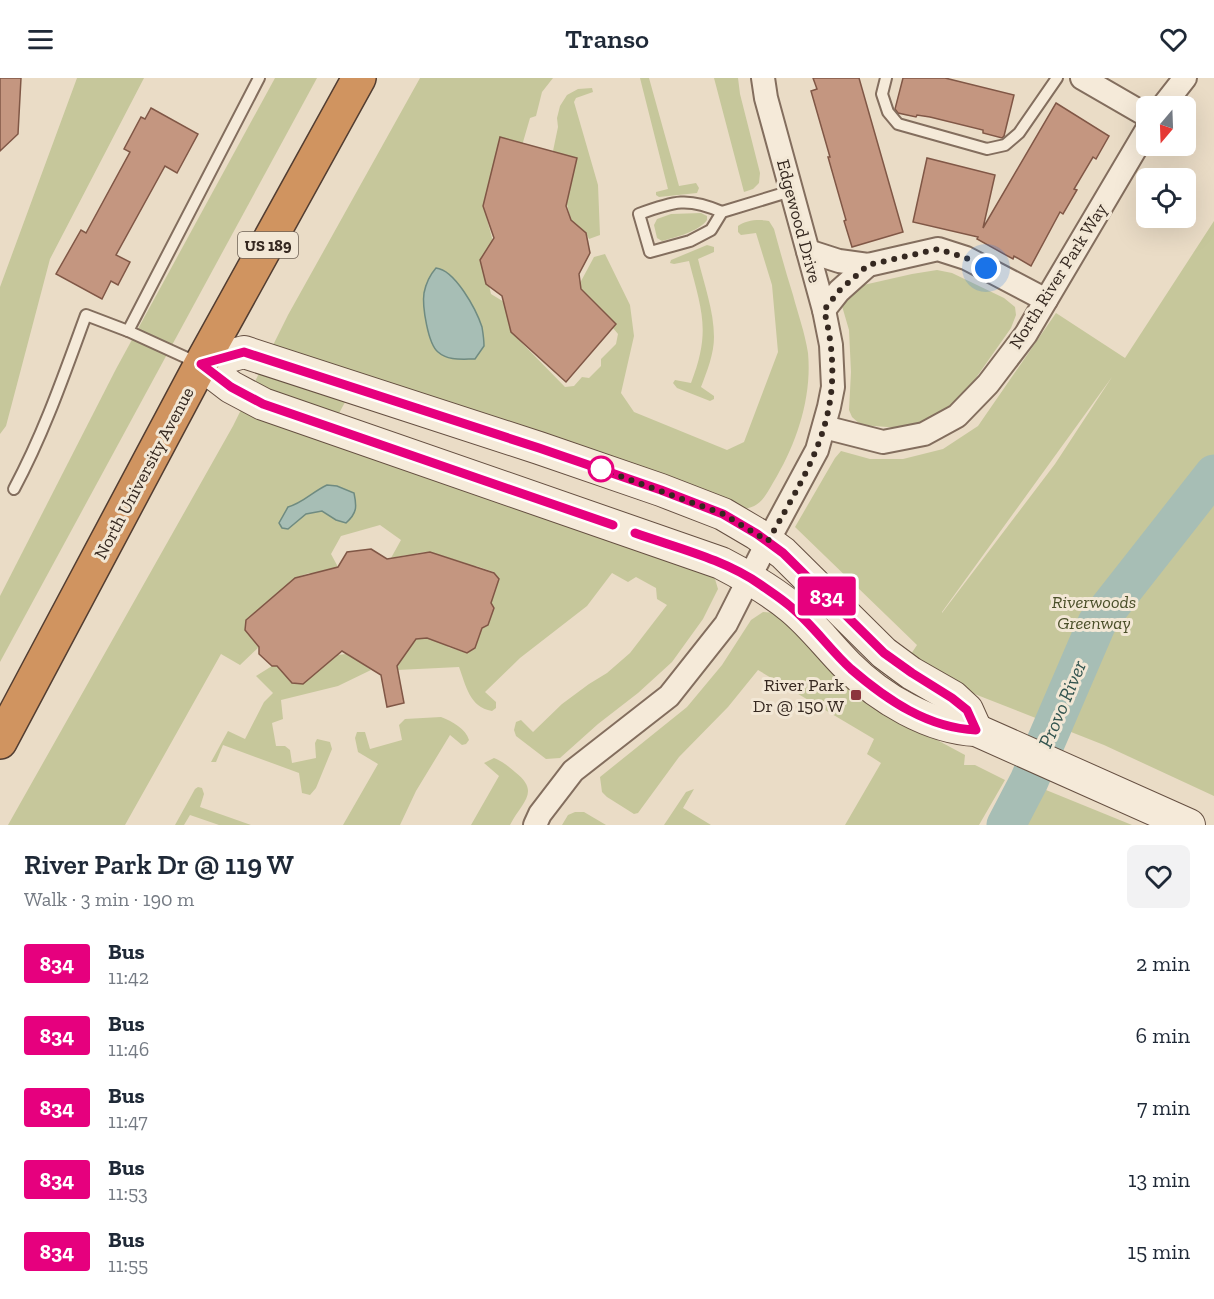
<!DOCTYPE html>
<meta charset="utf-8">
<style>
body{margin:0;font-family:"Zilla Slab",serif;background:#f2f2f3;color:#1f2937;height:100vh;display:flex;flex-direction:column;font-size:22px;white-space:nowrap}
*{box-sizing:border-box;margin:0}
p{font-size:20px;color:#747a83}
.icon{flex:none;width:33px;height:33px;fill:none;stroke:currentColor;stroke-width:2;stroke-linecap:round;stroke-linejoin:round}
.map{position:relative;height:747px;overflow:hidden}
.panel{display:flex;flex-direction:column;background:#fff;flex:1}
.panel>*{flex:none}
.badge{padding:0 12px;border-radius:4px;font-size:21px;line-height:39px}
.needle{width:39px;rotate:199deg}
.buttons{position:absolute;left:1136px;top:18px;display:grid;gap:12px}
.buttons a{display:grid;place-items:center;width:60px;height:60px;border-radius:9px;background:#fff;box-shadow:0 6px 24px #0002;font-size:30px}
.you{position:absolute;width:30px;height:30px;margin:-15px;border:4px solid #fff;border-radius:50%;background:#1a73e8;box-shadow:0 0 0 9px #1a73e833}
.map>.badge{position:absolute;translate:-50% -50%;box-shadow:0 0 0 3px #fff}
.round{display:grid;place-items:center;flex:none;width:63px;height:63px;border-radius:9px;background:#f2f2f3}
.summary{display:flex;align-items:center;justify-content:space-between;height:102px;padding:0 24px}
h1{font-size:28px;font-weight:600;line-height:45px}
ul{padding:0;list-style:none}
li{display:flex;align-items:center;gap:18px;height:72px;padding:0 24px}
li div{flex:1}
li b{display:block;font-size:22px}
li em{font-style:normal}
li .badge{min-width:66px;font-weight:700;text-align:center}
header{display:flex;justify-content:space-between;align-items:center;height:78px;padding:0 24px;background:#fff;font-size:27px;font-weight:600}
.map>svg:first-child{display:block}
</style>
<header><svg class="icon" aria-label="menu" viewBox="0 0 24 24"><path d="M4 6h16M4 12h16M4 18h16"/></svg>Transo<svg class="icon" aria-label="heart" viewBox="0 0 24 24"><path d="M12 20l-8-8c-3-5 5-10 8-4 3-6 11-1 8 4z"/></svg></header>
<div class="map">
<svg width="1214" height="747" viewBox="0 0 1214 747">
<rect width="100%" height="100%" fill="#eadcc6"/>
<g fill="#c6c79b" fill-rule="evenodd">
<polygon points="77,0 144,0 50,181 6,348 0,356 0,209"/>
<polygon points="275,0 317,0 0,584 0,518 116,291"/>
<path d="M420,0H553L542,14L536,38L530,40L521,71L501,73L484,130L495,171L485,190L491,216L509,227L519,262L565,309L574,308L582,299L589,300L601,288V281L616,266L618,256L582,213L580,205L594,179L605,176L630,227L634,258L621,315L634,334L727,372L744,364L778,274L772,207L756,155L741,157L738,154V148C746,142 759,141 769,143L774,151C780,173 786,195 793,217C798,236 805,255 808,275C812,317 798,362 777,398C766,416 762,431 739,431L675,404L361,295L326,359L708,493L715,501L718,511L703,541L672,584L638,615L598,646L560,680L546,681L516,658L514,652L516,644L521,642L533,654L562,626L589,606L607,595L630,575L667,527L657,521L656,510L636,499L628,504L612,495L587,528L520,580L485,614L496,624V630L492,633C469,629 466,607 459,589L397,592L396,588L406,562L427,560L438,564L446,561L448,569L467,575L475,570L482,550L488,546L493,530L491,525L499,501L494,494L476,488L469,492L465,485L430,474L417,475L413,482L407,477L391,480L401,462L380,447L341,458L331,476L338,489L321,493L318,500L309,495L295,500L246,542L245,552L259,569L240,587L221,576L125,747H8L233,348L288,237Z"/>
<polygon points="640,0 649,0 679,108 696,105 699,110 697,115 659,119 656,117 656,114 668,111"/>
<polygon points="714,0 738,0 740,16 760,95 759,105 753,111 744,114"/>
<polygon points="592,10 593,14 576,20 574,24 598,107 600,157 589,161 586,155 571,142 553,73 558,49 557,40 560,28 567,17 578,11"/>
<path d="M701,135L707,138V142C698,154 676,159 662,163L657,160L654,147L657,141L671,136Z"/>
<path d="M1214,143V718L1104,667L972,615L911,576L917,567L795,449L835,380L841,373L870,381H903L943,371L978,348L1056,235L1125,280ZM1112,299L1055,386L942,535V534Z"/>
<path d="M707,167L714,169V174L698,181C704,206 714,233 714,259C714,276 707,293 701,309L714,318V321L710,323L677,310L673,305L675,302L691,305C711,254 702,233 689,183L674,186L670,185L671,182Z"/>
<polygon points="937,192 952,195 1004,220 1015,229 1016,237 1011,250 966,314 934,341 900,350 861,347 852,339 849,332 851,294 849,252 842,228 845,220 859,208 912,196"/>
<polygon points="763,534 777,535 911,648 965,677 964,687 975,687 1005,702 979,747 845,747 881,685 867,676 874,661 758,592 728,629 679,679 638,735 634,736 607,719 602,714 600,699 687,629 722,587 751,542"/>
<polygon points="355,575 356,581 371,592 338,608 281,622 283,641 272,645 276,668 285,668 290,672 292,685 316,680 315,665 317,661 330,664 332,671 316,710 310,717 302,715 299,695 223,667 216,684 211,684 228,653 245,661 264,624 273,615 256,598 272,588 277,588 293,605 303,605 337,577"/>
<path d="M441,639C452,643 466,651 469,662L466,666L462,667L450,657L416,713L400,747H343L378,686L358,674L355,660L357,654H365L370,671L402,662L399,647L405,641Z"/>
<path d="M494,680C502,683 508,688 515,694C541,714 522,724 510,747H471L499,698L484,685Z"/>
<polygon points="198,709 202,710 204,716 200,729 251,747 219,747 190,737 184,747 175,747 195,711"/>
<polygon points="694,711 683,730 711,747 664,747 686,714"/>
<polygon points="1046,712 1132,747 1024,747"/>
<polygon points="575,734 584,734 606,747 562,747 568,737"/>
</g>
<g fill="#a7beb5" stroke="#6f8b81" stroke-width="1.5">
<path d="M436,190C455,192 476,231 482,249C483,255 484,262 484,268L475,281C462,281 448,283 438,274C428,266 422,228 424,215C426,205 429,198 436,190Z"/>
<path d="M327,407L337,408L354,415C357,429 357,435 346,445L336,442L322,433L306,436L288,451L282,450L279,445L288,429C303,425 312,414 327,407Z"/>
</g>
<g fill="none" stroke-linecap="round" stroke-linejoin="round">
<polyline stroke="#a7beb5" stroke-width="39" points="1006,747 1029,703 1097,545 1214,396"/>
</g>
<g fill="#c49680" stroke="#805746" stroke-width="1.5">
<polygon points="0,0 21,0 18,56 0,73"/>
<polygon points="813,0 859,0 903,154 852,169 844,143 846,142 828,79 830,79 811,13 817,11"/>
<polygon points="903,0 945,0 1014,17 1004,58 1002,60 983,55 983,52 930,39 917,37 916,39 898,35 895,31"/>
<polygon points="1056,25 1109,58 1096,81 1093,79 1074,111 1077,112 1063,136 1060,134 1031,188 1014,178 1013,181 977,161 978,159 913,144 927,80 995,97 983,150"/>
<polygon points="151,30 198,56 177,95 165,88 116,177 130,184 118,207 111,203 102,221 56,196 81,152 86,155 130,74 124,71 141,39 145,41"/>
<polygon points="500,59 577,80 566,128 571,142 586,155 590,175 579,196 581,211 616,246 566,304 511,254 502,218 486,206 480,182 494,160 483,128"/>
<polygon points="371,471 387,481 430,474 494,495 499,501 491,525 494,530 488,547 482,550 475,570 467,575 427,560 416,561 397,588 404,625 387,629 381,597 342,573 303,606 292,605 277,588 272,588 259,576 259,569 245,552 246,542 295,500 338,489 347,474"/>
</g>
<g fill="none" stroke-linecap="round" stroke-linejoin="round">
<g stroke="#836e5e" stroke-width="14">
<g id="lane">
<polyline points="886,0 882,16 888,34 898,46 987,71 1005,67 1019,55 1057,0"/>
<path d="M722,134C688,119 674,123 639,136L650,174L690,163L711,152L722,134L791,113"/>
<polyline points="198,285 128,253 259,0"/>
<path d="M14,411C44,355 64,297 86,237L128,253"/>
</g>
</g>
<g stroke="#836e5e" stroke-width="26">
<g id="street">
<polyline points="1082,0 1146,37"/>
<polyline points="1163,28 1185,0"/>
<polyline points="808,173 839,183 868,187 938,171 966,180 1046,222"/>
<polyline points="824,232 839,213 868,187"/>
<polyline points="824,349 883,364 924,356 957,338 988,306 1026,256 1146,53"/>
<polyline points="535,747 540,736 573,693 669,618 726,546 768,463 817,372 829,329 833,309 831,267 824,232 766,20 763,0"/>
</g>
</g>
<g stroke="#654f41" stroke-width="34">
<g id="secondary">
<path d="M201,286L231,309L263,326L721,485C746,498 769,511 791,529C812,546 829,569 848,588C880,620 930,650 976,652L1189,747"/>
<polyline points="201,286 244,274 539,370 661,412 723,436 757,456 783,475 884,575 911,595 953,619 967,632 976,652"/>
</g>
</g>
<g stroke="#523d31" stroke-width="36">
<polyline id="highway" points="0,664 201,286 359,0"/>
</g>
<use href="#lane" stroke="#f5ead9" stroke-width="10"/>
<use href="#street" stroke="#f5ead9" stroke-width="22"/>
<use href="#secondary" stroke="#f5ead9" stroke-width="32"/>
<use href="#highway" stroke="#d09460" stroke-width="33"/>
</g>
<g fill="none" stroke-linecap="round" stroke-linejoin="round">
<g stroke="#fff" stroke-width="14">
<path id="line" d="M613,447L263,326L231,309L201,286L244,274L539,370L661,412L723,436L757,456L783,475L884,575L912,595L952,620L967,632L976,652C928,650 887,622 851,591C830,572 813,547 791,529C782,521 771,514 761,507C724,481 677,470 635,455"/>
</g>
<use href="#line" stroke="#e6007e" stroke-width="9"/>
<path stroke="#352820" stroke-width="6" stroke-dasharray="0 10.8" d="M601,391L723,436L768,463C814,382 849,330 824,232L839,213L868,187L938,171L966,180L986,190"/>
</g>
<circle fill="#fff" stroke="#e6007e" stroke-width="3" cx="601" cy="391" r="12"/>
<rect fill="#8c343d" stroke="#f2e7d5" stroke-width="2" x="850" y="611" width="12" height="12" rx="3"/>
<g text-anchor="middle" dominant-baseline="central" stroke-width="6" stroke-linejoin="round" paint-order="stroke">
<rect fill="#f2e7d5" stroke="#6e6156" stroke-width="1.5" x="238" y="154" width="60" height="26" rx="4.5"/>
<g font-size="16" font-weight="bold" fill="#352820">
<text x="268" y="167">US 189</text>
</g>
<g font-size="18" fill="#352820" stroke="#f2e7d5">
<text transform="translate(799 143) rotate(75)">Edgewood Drive</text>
<text transform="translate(1058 198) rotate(-58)">North River Park Way</text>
<text transform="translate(144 395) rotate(-62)">North University Avenue</text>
</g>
<g font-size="18" font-style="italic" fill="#4a4f29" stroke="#f2e7d5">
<text x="1094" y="524">Riverwoods<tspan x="1094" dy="21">Greenway</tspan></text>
</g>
<g font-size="18" fill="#352820" stroke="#f2e7d5" text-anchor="end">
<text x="844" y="607">River Park<tspan x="844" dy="21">Dr @ 150 W</tspan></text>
</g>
<g font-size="20" font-style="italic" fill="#31534e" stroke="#f2e7d5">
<text transform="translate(1062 626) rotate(-67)">Provo River</text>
</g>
</g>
</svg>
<div class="buttons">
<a><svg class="needle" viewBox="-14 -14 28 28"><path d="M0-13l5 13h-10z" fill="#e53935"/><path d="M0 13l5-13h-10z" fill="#747a83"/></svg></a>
<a><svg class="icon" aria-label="locate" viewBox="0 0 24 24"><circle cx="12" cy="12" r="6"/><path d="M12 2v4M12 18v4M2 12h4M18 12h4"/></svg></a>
</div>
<div class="you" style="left:986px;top:190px"></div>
<b class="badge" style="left:827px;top:518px;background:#e6007e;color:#fff">834</b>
</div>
<section class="panel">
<div class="summary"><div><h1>River Park Dr @ 119 W</h1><p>Walk · 3 min · 190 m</p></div><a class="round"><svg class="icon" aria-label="heart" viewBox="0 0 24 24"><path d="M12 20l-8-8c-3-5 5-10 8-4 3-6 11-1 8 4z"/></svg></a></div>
<ul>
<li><span class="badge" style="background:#e6007e;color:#fff">834</span><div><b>Bus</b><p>11:42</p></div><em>2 min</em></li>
<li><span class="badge" style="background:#e6007e;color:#fff">834</span><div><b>Bus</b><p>11:46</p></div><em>6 min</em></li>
<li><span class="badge" style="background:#e6007e;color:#fff">834</span><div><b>Bus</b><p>11:47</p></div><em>7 min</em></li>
<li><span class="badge" style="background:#e6007e;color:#fff">834</span><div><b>Bus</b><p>11:53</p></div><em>13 min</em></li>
<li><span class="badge" style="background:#e6007e;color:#fff">834</span><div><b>Bus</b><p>11:55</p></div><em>15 min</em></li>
</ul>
</section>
